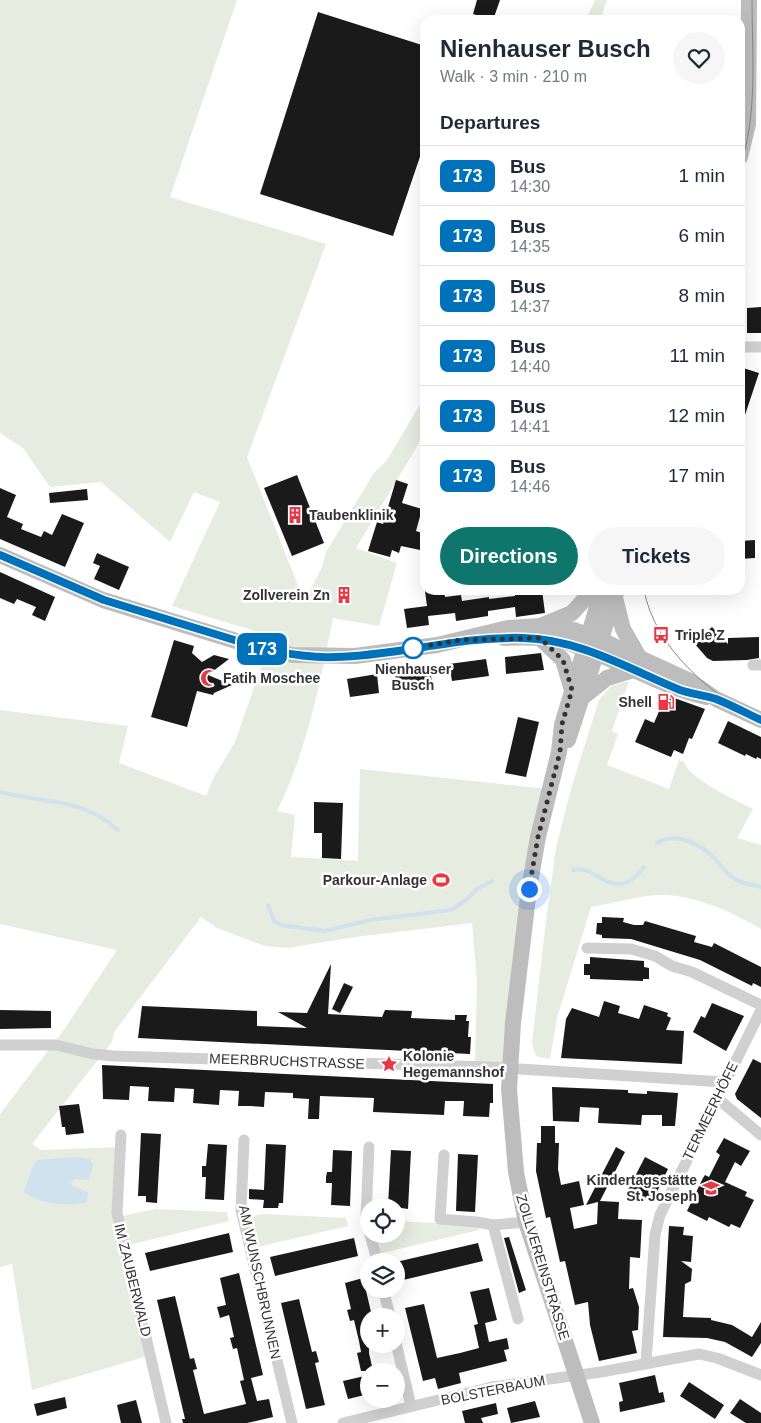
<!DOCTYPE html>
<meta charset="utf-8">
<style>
body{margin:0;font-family:Helvetica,sans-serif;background:#f6f6f7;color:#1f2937;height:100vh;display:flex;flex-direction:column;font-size:19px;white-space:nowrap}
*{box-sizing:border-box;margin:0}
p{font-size:16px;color:#747a83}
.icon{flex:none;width:28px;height:28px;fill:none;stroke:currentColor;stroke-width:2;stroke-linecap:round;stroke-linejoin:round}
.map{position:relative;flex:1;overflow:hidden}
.drawer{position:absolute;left:420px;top:15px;width:325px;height:580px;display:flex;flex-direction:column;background:#fff;border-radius:15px;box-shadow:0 5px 20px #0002}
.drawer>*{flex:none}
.badge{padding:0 10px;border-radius:8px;font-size:18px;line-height:32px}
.tools{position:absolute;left:360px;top:1198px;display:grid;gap:10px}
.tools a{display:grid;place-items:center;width:45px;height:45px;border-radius:50%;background:#fff;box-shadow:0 5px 20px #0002;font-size:25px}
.you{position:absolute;width:25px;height:25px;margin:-12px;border:4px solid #fff;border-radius:50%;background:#1a73e8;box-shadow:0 0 0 8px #1a73e833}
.map>.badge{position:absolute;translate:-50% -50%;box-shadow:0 0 0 2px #fff}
h2{padding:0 20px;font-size:19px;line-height:45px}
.round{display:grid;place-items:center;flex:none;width:52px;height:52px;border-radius:26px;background:#f6f6f7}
.headline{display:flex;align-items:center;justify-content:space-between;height:85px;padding:0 20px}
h1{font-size:24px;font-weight:600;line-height:38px}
.button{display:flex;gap:10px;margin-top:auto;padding:10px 20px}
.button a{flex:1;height:58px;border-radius:30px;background:#0f766e;color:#fff;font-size:20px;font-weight:600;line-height:58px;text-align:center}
.button a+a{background:#f6f6f7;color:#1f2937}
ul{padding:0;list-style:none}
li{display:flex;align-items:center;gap:15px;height:60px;padding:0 20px;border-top:1px solid #e0e1e3}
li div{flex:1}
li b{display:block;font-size:19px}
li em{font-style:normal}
li .badge{min-width:55px;font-weight:700;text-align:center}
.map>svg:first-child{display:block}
</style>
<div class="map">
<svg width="761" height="1423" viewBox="0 0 761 1423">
<rect width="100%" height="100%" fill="#fff"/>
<g fill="#e6ecdf">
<path d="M0,0H237L170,197L326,244L247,457L301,593L308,595L322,567L326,552L374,473L387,460L425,396V433L356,548L397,563L379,626L333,618C320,684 307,750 277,811L295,815L291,857L358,861L360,769L548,789L509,1068L475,1066L477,981L472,923L355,937L288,948L265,946L217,928L201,917L114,1032L112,1042L32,1144L41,1150L121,1147L122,1216L155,1209L227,1212L229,1221L128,1245L151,1355L32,1390L12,1264L0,1267V1114L63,1031L117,950L0,924V710L128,726L119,763L206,796L214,777L235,742L272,636L172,606L220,502L194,492L170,542L101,482L50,487L23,448L0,433Z"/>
<polygon points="595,0 607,0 600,20 586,20"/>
<path d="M629,681L612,731L618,734L607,765L669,789L679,760L684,762C689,779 736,800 753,809L737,838L761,845V929C732,912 698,896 663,895C640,895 614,903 591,907L557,1018L550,1059L538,1057L535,1054L532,1043L546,921L556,848L571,789L599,700L611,686Z"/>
<polygon points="263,1214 346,1218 348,1226 253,1248 246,1218"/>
<polygon points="396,1221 478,1225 479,1230 378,1254 374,1234 396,1234"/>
</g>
<path fill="#cfe2ee" d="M77,1157L90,1159L93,1165L89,1180L74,1179L71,1182L72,1186L88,1192L87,1202C69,1207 38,1204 24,1192L32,1168L37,1160Z"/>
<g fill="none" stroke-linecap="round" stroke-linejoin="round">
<g stroke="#cfe2ee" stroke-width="4">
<path d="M0,792C46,804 78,796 118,830"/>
<path d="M657,843C676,831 702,844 716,860C722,867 727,874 735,879C742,884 753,885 761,887"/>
<path d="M573,870C598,863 613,907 644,867"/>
<polyline points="268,905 274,921 280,925 325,931 370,920 451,910 466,900 478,888 493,881"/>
</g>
</g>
<g fill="#1a1a1a">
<polygon points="477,0 500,0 493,20 473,14"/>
<polygon points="318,12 425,46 425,142 393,236 260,194"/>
<polygon points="761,307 761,333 747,333 747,308"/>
<polygon points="740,367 759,373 742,424 740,424"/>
<polygon points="297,475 324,543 292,556 264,488"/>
<polygon points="396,480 408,484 402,503 422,509 416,531 425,534 425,551 401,546 399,553 392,550 390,557 368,551 377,522 383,524"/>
<polygon points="0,488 16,495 7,517 23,524 21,529 41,537 44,531 52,535 62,514 84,523 65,567 0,539"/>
<polygon points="87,489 88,500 50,503 49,493"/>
<polygon points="755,540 755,558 740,559 740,541"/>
<polygon points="97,553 129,567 119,590 94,579 100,566 93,563"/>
<polygon points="0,572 55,597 45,621 32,615 36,607 17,599 14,604 0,598"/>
<polygon points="341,587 350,590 347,603 338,600"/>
<polygon points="433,590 444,590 445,597 461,595 462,601 489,597 489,599 515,596 515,590 542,590 545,613 516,617 515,607 488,611 488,616 456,621 455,613 428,616 429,625 407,628 404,609 427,606 425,591"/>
<polygon points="712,627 728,644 728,638 759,637 759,658 747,660 713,661 707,658 694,643"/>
<polygon points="174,640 194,646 192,653 202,662 214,655 229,659 208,675 232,685 214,693 213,695 197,691 187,727 151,717"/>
<polygon points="541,653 544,670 506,674 505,657"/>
<polygon points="486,659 489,676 452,681 449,664"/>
<polygon points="430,667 432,684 397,689 395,672"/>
<polygon points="377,674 379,693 350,697 347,679"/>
<polygon points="666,695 705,709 692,739 689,738 683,754 674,750 671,757 635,742 645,719 654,723"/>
<polygon points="518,717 539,722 526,777 505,773"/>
<polygon points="728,721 761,737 761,759 757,757 756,759 746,754 745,756 718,743"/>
<polygon points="314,802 343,803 341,859 322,858 322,833 314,833"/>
<polygon points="602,917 624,918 623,922 634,925 643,925 645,921 696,936 694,942 712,947 714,943 761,967 761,987 753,983 752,986 700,960 631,939 602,938 602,935 596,934 597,923 602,923"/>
<polygon points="590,957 644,961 644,967 649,968 649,979 643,979 643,981 590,979 590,975 584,975 584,964 590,964"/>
<polygon points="331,964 328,1014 382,1017 385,1010 412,1011 411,1018 455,1020 455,1015 467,1015 466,1021 469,1021 468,1037 471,1037 470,1054 138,1038 142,1006 257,1011 257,1026 307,1028 278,1012 307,1013"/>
<polygon points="344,983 353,987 340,1013 332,1009"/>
<polygon points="604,1001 620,1006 618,1013 639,1019 644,1005 668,1013 667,1016 671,1018 666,1030 684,1031 682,1064 561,1058 566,1019 572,1008 599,1017"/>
<polygon points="712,1003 744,1016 726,1051 693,1032 701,1016 705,1018"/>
<polygon points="0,1010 51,1011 51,1028 0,1029"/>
<polygon points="753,1059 761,1063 761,1118 737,1099 735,1094"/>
<polygon points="102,1065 493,1084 493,1103 490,1103 489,1117 463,1116 464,1101 445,1101 444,1115 373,1112 374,1098 320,1096 319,1119 308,1119 309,1099 293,1098 293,1093 265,1092 264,1107 251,1106 238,1106 239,1091 220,1090 219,1105 193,1103 194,1089 175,1088 174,1102 148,1101 149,1087 130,1086 129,1100 103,1099"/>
<polygon points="552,1087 628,1090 628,1093 647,1094 647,1091 678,1093 675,1126 662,1126 662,1115 642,1115 641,1125 598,1123 599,1108 580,1107 579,1122 553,1121"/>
<polygon points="79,1104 84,1133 66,1135 65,1127 62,1127 59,1106"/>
<polygon points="541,1126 555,1126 555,1143 559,1143 558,1169 561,1185 579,1181 584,1205 570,1208 574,1229 597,1224 598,1202 586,1205 616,1147 625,1152 600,1201 619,1202 618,1219 642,1220 640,1258 630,1257 629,1289 633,1288 639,1307 638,1330 632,1331 637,1353 599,1361 590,1325 588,1302 575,1305 565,1261 560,1262 550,1217 546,1218 536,1171 537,1143 541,1143"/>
<polygon points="141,1133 161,1134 157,1203 146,1202 146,1196 138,1196"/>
<polygon points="724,1138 750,1151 741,1166 735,1162 725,1182 747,1192 745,1196 754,1200 740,1228 731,1224 729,1227 709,1217 707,1221 687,1211 703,1178 705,1175 709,1177 720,1155 716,1152"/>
<polygon points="208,1144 227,1145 224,1200 205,1199 206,1177 202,1177 202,1166 206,1166"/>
<polygon points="266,1144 286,1145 283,1203 279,1203 278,1208 263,1208 264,1200 249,1199 249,1189 264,1190"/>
<polygon points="333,1150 352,1151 350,1206 331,1205 332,1183 326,1183 326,1177 327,1172 332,1172"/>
<polygon points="391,1150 411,1151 408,1209 388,1206"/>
<polygon points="458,1154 478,1155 475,1212 456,1211"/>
<polygon points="645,1157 668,1169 652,1202 628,1190"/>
<polygon points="669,1226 684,1227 683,1235 693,1236 691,1262 681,1261 692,1269 691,1281 685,1284 683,1317 711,1318 711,1320 732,1325 752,1337 761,1322 761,1343 752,1357 725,1342 707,1338 663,1337"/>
<polygon points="229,1233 233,1252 150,1271 145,1253"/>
<polygon points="509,1237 526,1290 519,1293 504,1238"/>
<polygon points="354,1238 358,1256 275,1276 270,1257"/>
<polygon points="478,1243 483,1261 399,1281 396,1262"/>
<polygon points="239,1273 263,1375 251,1378 257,1401 269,1399 273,1417 247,1423 183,1423 182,1419 185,1419 157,1300 175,1296 190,1359 194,1358 197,1369 193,1370 204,1414 246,1404 240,1381 244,1380 237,1348 233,1349 230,1338 234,1337 229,1315 220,1318 217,1307 226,1305 220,1278"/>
<polygon points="363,1278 372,1316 369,1316 369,1353 373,1371 361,1371 357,1353 361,1352 359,1341 354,1320 350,1321 347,1310 351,1309 345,1283"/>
<polygon points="489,1288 497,1320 485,1323 489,1342 507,1338 509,1349 504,1350 507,1361 459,1373 461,1383 438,1389 435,1378 423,1381 405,1308 424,1304 437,1358 460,1353 479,1348 474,1325 478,1324 470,1292"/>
<polygon points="299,1299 312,1352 316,1351 319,1362 315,1363 325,1405 306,1409 281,1303"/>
<polygon points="369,1375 369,1394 348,1399 343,1381"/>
<polygon points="655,1375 659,1393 663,1392 665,1402 620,1412 619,1402 623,1401 619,1383"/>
<polygon points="689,1382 724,1405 715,1419 680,1396"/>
<polygon points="65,1397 67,1408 37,1416 34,1404"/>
<polygon points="740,1399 761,1413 761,1423 746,1423 730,1413"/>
<polygon points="136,1400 142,1423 121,1423 117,1405"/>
<polygon points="535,1401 540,1417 511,1423 507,1408"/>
<polygon points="496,1403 498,1414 481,1418 483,1423 465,1423 462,1411"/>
</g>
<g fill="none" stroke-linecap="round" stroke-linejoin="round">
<g stroke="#d0d0d0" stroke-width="11">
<polyline points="740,347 761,347"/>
<polyline points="753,665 761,665"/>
<polyline points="587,948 631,949 655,956 672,966 692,972 761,1005"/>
<polyline points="0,1045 56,1045 93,1054 114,1056 489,1067 724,1082"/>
<polyline points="717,1098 761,1135"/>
<polyline points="121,1135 117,1213 166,1423"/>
<polyline points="244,1140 241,1210 292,1423"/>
<polyline points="369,1147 366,1216 369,1229"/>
<polyline points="444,1155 440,1219 477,1222 493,1225 526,1222"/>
<polyline points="493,1225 518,1319"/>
<polyline points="370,1234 377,1261"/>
<polyline points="383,1289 390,1316"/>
<polyline points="396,1343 411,1406"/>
<polyline points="646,1362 655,1235 660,1215 761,1010"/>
<polyline points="343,1423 492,1387 601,1372 699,1354 717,1358 761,1375"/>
</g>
<g stroke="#bdbdbd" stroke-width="16">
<polyline points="740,157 748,124 749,0"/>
<polyline points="0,555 103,600 246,644 293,655 355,656 437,645 508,628 541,626 574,630 601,640 690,681 716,699 761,720"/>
<polyline points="615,598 623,629 639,657"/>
<polyline points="543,625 572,613 593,590"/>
<path d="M504,638C525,637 549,637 569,643C616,658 658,686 706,697"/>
<polyline points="540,638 563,660 571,687"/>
<polyline points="583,697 607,678 633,670"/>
<polyline points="568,740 617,590"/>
<polyline points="592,1423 526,1222 516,1172 509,1089 513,1023 529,889 538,837 559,752 562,725 602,590"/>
</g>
<g stroke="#888" stroke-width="1">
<path d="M740,167C758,113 752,56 752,0"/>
<path d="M644,590C655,649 711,694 761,722"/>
</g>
</g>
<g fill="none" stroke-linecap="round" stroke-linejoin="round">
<g stroke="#fff" stroke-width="11">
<path id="line" d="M0,555L104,600L267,650C290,654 312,658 335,657C398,656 458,636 523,638C579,639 629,669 680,690C691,694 704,695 716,699C731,705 746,713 761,720"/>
</g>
<use href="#line" stroke="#0072bc" stroke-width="8"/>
<polyline stroke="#333" stroke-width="5" stroke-dasharray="0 9" points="413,648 461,640 540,638 563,660 572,690 562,724 560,752 538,837 529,889"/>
</g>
<defs>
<g id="building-bare" transform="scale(1.35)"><path d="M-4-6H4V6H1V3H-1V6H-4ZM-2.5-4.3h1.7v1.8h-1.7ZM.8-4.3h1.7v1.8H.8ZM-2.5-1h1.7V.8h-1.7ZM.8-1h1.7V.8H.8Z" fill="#e63946" stroke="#fff" stroke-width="2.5" paint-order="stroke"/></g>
<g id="bus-bare" transform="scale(1.35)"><path d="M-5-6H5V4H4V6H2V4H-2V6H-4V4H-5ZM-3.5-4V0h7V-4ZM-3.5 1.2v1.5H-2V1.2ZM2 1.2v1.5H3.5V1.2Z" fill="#e63946" stroke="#fff" stroke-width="2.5" paint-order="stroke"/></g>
<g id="mosque-bare" transform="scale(1.35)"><path d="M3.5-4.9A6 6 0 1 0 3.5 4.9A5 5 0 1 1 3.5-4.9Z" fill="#e63946" stroke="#fff" stroke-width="2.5" paint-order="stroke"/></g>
<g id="fuel-bare" transform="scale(1.35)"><path d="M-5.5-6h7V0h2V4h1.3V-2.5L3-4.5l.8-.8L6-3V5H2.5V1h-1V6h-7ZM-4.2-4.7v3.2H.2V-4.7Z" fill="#e63946" stroke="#fff" stroke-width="2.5" paint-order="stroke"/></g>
<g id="stadium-bare" transform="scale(1.35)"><path d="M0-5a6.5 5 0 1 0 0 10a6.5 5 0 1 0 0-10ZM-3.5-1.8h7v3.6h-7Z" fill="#e63946" stroke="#fff" stroke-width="2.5" paint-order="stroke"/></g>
<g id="sight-bare" transform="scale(1.35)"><path d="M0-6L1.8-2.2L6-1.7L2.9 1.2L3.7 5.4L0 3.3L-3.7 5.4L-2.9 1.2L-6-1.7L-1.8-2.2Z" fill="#e63946" stroke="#fff" stroke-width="2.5" paint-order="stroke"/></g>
<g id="school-bare" transform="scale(1.35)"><path d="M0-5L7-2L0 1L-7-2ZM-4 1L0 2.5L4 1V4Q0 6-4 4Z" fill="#e63946" stroke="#fff" stroke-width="2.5" paint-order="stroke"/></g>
</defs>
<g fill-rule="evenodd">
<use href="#building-bare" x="295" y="515"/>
<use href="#building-bare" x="344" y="595"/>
<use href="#bus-bare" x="661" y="635"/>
<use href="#mosque-bare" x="209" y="678"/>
<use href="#fuel-bare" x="666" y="702"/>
<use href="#stadium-bare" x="441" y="880"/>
<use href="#sight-bare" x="389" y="1064"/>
<use href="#school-bare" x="711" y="1188"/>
</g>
<circle fill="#fff" stroke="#0072bc" stroke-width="2.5" cx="413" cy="648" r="10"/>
<g text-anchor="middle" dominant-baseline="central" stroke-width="5" stroke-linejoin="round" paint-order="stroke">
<g font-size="14" font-weight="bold" fill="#333" stroke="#fff" text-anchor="start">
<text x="309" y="515">Taubenklinik</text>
<text x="330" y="595" text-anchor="end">Zollverein Zn</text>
<text x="675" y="635">Triple Z</text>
<text x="223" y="678">Fatih Moschee</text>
<text x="652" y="702" text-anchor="end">Shell</text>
<text x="427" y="880" text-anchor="end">Parkour-Anlage</text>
<text x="403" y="1056">Kolonie<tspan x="403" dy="16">Hegemannshof</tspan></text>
<text x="697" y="1180" text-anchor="end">Kindertagsstätte<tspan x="697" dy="16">St. Joseph</tspan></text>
</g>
<g font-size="14" font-weight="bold" fill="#333" stroke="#fff">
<text x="413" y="669">Nienhauser<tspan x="413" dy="16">Busch</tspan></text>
</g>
<g font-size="14" fill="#333" stroke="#fff">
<text transform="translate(287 1061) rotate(2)">MEERBRUCHSTRASSE</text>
<text transform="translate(710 1111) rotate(-64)">TERMEERHÖFE</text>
<text transform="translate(543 1267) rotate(73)">ZOLLVEREINSTRASSE</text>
<text transform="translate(133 1280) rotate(76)">IM ZAUBERWALD</text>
<text transform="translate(260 1282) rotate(78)">AM WUNSCHBRUNNEN</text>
<text transform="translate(493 1390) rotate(-11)">BOLSTERBAUM</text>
</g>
</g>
</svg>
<div class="tools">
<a><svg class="icon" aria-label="locate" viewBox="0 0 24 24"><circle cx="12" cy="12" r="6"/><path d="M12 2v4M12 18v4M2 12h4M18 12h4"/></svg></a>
<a><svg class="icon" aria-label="layers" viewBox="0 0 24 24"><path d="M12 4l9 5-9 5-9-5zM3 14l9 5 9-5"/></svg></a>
<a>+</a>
<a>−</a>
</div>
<div class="you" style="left:529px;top:889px"></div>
<b class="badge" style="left:262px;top:649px;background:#0072bc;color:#fff">173</b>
<section class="drawer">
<div class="headline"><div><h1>Nienhauser Busch</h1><p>Walk · 3 min · 210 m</p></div><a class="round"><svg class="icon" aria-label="heart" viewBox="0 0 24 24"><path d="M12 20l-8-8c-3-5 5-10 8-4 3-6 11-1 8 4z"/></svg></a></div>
<h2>Departures</h2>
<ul>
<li><span class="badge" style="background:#0072bc;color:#fff">173</span><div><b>Bus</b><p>14:30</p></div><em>1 min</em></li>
<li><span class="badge" style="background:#0072bc;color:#fff">173</span><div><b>Bus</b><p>14:35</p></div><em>6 min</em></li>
<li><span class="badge" style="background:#0072bc;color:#fff">173</span><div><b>Bus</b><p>14:37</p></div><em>8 min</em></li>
<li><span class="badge" style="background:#0072bc;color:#fff">173</span><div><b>Bus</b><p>14:40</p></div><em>11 min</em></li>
<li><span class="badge" style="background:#0072bc;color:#fff">173</span><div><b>Bus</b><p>14:41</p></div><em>12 min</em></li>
<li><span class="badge" style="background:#0072bc;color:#fff">173</span><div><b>Bus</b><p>14:46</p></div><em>17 min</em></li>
</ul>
<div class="button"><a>Directions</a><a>Tickets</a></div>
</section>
</div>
